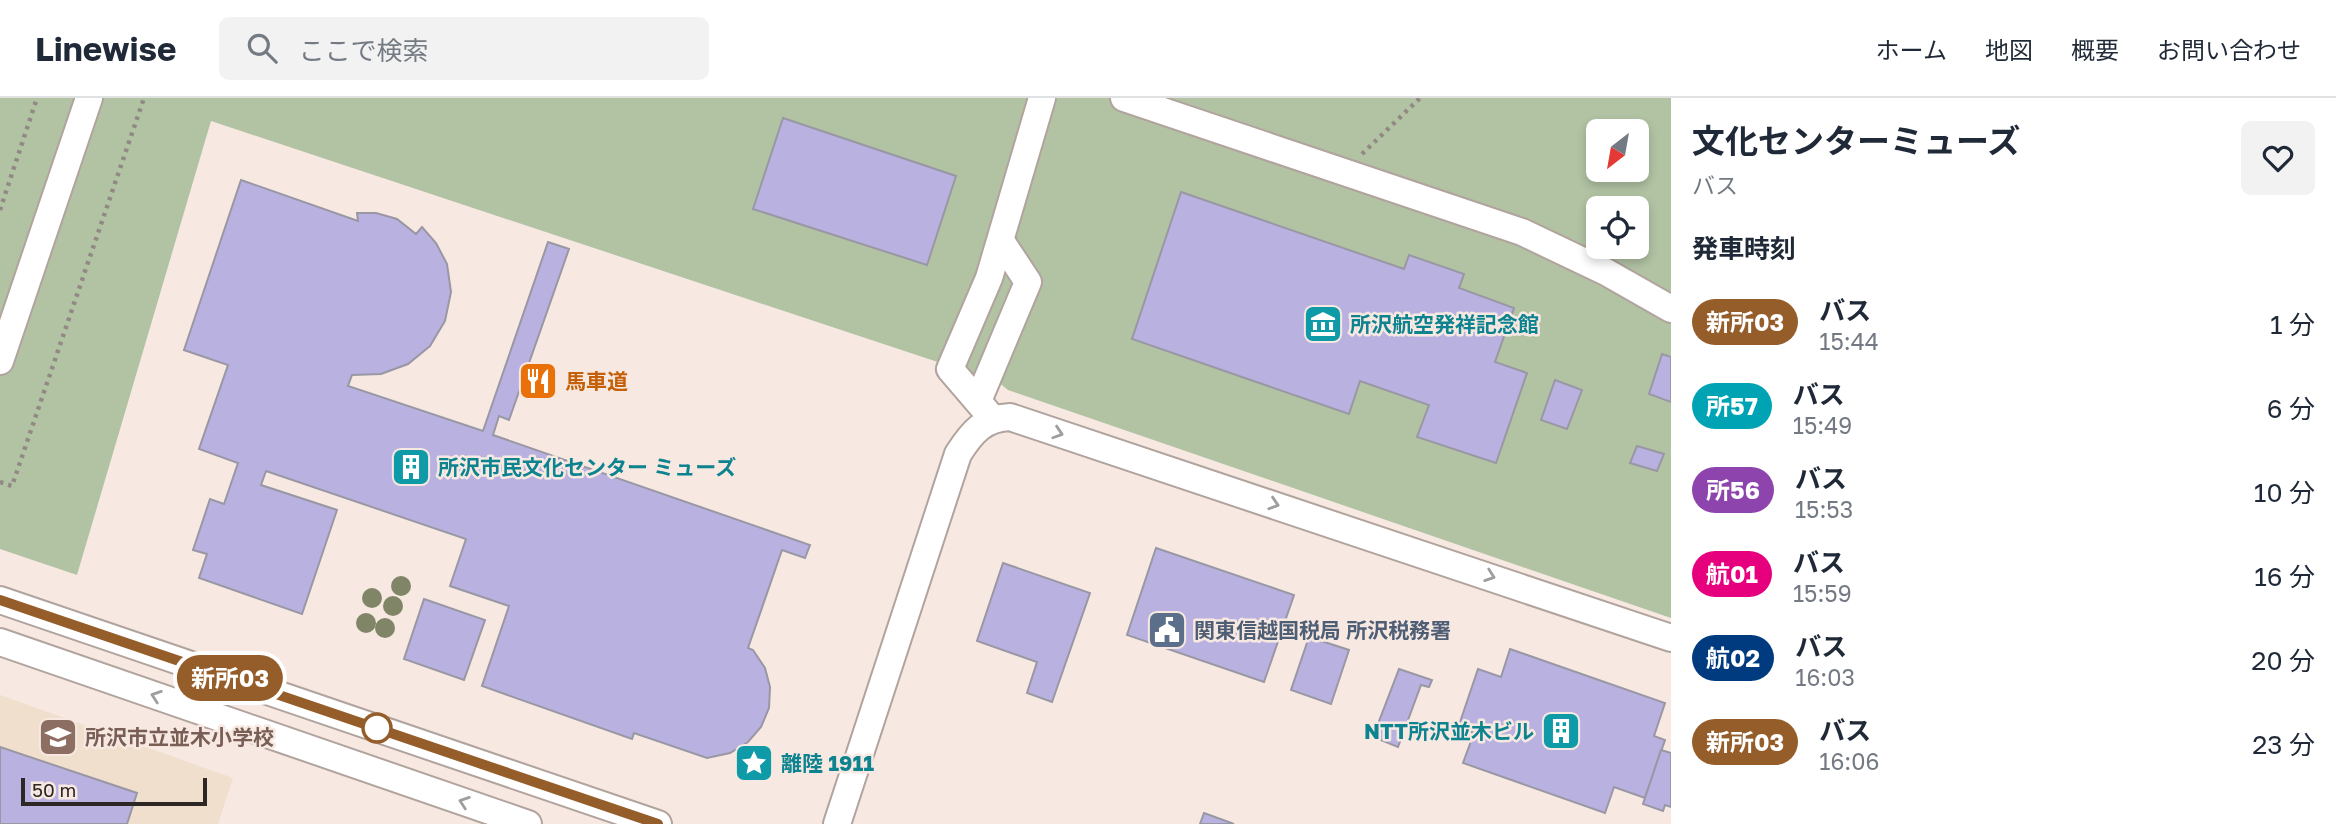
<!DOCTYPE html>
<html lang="ja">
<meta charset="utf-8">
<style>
body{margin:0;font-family:"Golos Text","Noto Sans JP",sans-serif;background:#f2f2f3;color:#1f2937;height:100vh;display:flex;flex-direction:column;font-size:26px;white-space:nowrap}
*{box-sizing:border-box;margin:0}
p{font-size:23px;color:#747a83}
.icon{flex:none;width:38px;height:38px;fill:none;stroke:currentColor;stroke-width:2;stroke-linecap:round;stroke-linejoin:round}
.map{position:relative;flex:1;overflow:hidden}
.drawer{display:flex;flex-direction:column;background:#fff;width:665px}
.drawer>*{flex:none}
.badge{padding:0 14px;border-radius:23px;font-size:24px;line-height:46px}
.needle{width:46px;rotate:211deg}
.controls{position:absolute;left:1586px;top:21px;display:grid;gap:14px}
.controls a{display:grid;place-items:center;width:63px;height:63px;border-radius:10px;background:#fff;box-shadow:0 4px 10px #0003;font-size:35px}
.scale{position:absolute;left:21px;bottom:18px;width:186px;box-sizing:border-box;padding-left:7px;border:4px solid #2d2825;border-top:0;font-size:19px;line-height:24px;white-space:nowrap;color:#2d2825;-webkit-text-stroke:5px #f7e9e2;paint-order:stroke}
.map>.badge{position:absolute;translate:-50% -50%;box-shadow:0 0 0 4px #fff}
h2{padding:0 21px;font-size:26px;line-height:63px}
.round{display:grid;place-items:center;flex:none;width:74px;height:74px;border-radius:10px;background:#f2f2f3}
.head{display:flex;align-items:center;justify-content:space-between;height:119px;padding:0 21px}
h1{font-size:33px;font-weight:700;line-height:52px}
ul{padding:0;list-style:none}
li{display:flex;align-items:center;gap:21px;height:84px;padding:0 21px}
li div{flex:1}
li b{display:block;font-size:26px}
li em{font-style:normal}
li .badge{min-width:77px;font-weight:700;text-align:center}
header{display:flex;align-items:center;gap:42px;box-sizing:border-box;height:98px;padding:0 35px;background:#fff;border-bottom:2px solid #e0e1e3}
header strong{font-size:33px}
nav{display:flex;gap:38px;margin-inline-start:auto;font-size:24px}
.search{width:490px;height:63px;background:#f2f2f3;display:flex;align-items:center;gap:18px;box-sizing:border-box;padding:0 24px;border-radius:10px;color:#747a83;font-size:26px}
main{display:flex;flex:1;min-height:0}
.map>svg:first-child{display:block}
</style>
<header>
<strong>Linewise</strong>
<div class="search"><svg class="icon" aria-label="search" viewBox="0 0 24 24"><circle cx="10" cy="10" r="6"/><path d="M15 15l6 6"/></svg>ここで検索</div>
<nav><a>ホーム</a><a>地図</a><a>概要</a><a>お問い合わせ</a></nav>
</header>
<main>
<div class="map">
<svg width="1671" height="726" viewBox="0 0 1671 726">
<rect width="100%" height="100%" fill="#f7e9e2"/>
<polygon fill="#f0dfcd" points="0,597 233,680 218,726 0,726"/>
<path fill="#b2c3a4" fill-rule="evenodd" d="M0,0H1671V520L1008,292L998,284L211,23L77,477L0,451ZM1598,33H1636V72H1598ZM1598,110H1636V149H1598Z"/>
<g fill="#b9b2e1" stroke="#9997a4" stroke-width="2">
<polygon points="783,20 956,78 927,167 753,111"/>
<polygon points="241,82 358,123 357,115 376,115 397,121 416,136 422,129 436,145 447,166 451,194 445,223 430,248 408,266 381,276 352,277 348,288 483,333 548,144 569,151 509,322 499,318 493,337 810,447 805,460 782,452 748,550 753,552 765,570 770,589 769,610 761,629 748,644 730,655 707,660 634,635 632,641 482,588 509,508 450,488 466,441 266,373 261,387 337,412 302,516 199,480 207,456 193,452 210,401 224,406 238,365 199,351 228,267 184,252"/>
<polygon points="1181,94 1404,171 1409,157 1464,176 1459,190 1514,210 1495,264 1527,275 1496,365 1417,339 1429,307 1360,283 1349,316 1132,241"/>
<polygon points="1662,256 1671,259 1671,304 1649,296"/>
<polygon points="1555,282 1582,292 1567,331 1541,322"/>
<polygon points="1637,348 1664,356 1657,373 1630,365"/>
<polygon points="1156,450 1294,497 1264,584 1127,537"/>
<polygon points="1003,465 1090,495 1052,604 1027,595 1037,564 977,543"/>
<polygon points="424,501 485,522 464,582 404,561"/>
<polygon points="1309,539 1349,552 1331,606 1291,592"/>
<polygon points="1510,551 1665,605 1654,638 1665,642 1645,700 1614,689 1605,715 1463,665 1474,635 1458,630 1478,571 1501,579"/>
<polygon points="1399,571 1432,582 1429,589 1421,587 1398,649 1373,639"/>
<polygon points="0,649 137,695 127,726 0,726"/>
<polygon points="1661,652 1671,655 1671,709 1665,707 1663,713 1643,706"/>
<polygon points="1204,715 1234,726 1200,726"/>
</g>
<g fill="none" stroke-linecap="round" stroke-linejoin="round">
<g stroke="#b1a39d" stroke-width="30">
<g id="minor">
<polyline points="1124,0 1522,134 1606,174 1671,211"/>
<polyline points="0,263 89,0"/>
<polyline points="978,303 1028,184 1001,143"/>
<polyline points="992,320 950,271 989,180 1042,0"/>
<polyline points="0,502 658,726"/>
<polyline points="0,544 528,726"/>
<path d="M837,726L958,356C972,334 984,320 1010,319L1671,540"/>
</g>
</g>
<g stroke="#928984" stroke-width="4.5" stroke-dasharray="3.5 5" stroke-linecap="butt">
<polyline points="1362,56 1420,0"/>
<polyline points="0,112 37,0"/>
<polyline points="0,384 12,388 144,0"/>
</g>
<use href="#minor" stroke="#fff" stroke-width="26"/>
</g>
<g fill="#808567">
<circle cx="401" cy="488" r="10"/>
<circle cx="372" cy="500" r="10"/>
<circle cx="393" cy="508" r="10"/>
<circle cx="366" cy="525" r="10"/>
<circle cx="385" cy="530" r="10"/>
</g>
<defs><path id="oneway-chevron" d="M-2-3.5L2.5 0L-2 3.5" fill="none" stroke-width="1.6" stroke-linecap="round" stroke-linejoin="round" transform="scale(1.75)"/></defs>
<g stroke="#a09e9d">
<use href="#oneway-chevron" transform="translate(1058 335) rotate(18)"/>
<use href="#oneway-chevron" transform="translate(1274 406) rotate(18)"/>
<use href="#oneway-chevron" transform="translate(1490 478) rotate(19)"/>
<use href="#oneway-chevron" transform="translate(156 598) rotate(-161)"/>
<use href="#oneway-chevron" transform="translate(464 704) rotate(-161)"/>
</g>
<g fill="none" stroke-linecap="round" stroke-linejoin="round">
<g stroke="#fff" stroke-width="16">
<polyline id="line" points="0,502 658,726"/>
</g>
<use href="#line" stroke="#955d2a" stroke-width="10"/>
</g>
<defs>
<g id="museum-square" transform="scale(2.0125)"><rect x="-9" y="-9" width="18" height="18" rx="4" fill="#0f9aa8" stroke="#f7e9e2"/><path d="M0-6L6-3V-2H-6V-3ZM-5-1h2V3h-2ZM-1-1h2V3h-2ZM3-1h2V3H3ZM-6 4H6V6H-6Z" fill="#fff"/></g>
<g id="restaurant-square" transform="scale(2.0125)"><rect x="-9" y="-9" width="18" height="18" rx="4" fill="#e8710a" stroke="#f7e9e2"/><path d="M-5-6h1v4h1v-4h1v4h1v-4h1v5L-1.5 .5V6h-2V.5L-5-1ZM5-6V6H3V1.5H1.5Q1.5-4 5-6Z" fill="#fff"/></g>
<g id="building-square" transform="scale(2.0125)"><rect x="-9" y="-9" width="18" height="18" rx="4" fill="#0f9aa8" stroke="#f7e9e2"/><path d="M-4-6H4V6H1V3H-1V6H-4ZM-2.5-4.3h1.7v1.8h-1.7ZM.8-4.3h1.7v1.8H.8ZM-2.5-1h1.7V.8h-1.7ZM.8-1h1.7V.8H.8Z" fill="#fff"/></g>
<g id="civic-square" transform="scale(2.0125)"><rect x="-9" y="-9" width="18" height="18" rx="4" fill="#5c6f8a" stroke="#f7e9e2"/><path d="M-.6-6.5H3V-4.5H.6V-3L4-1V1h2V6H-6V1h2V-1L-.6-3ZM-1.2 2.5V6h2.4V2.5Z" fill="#fff"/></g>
<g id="school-square" transform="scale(2.0125)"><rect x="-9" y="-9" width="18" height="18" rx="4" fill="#8d6e63" stroke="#f7e9e2"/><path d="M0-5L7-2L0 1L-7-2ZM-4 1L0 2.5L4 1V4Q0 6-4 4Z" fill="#fff"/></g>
<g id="sight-square" transform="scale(2.0125)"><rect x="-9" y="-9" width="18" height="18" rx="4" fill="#0f9aa8" stroke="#f7e9e2"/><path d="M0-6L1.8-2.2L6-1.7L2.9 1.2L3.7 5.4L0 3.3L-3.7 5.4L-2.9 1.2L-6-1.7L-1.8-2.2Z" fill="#fff"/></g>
</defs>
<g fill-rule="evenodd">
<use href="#museum-square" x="1323" y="226"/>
<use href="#restaurant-square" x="538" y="283"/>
<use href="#building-square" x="411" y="369"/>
<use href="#civic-square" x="1167" y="532"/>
<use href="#building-square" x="1561" y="633"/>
<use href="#school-square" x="58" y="639"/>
<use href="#sight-square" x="754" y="665"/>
</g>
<circle fill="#fff" stroke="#955d2a" stroke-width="3.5" cx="377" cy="630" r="14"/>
<g text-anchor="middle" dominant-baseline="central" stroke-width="5" stroke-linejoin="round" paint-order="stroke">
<g font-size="21" font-weight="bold" fill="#0d838f" stroke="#f7e9e2" text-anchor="start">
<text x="1350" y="226">所沢航空発祥記念館</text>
<text x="438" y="369">所沢市民文化センター ミューズ</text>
<text x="1534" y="633" text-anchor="end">NTT所沢並木ビル</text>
<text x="781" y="665">離陸 1911</text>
</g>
<g font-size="21" font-weight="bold" fill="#c56008" stroke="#f7e9e2" text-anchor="start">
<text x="565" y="283">馬車道</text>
</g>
<g font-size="21" font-weight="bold" fill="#4e5e75" stroke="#f7e9e2" text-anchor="start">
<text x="1194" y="532">関東信越国税局 所沢税務署</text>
</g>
<g font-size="21" font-weight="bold" fill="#785e54" stroke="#f7e9e2" text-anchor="start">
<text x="85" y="639">所沢市立並木小学校</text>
</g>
</g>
</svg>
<div class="controls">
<a><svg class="needle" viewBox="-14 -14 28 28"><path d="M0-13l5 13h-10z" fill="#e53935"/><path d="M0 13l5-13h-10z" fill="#747a83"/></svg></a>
<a><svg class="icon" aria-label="locate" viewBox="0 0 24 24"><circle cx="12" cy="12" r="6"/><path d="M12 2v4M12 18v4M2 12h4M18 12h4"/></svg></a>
</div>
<div class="scale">50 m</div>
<b class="badge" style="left:230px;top:580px;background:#955d2a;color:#fff">新所03</b>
</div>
<section class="drawer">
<div class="head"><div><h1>文化センターミューズ</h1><p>バス</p></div><a class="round"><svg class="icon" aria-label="heart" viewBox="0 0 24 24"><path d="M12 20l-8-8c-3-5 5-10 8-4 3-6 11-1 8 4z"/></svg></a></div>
<h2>発車時刻</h2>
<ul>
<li><span class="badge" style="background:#955d2a;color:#fff">新所03</span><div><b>バス</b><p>15:44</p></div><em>1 分</em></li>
<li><span class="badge" style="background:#00a3b4;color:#fff">所57</span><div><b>バス</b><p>15:49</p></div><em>6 分</em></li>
<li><span class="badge" style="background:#8e44ad;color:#fff">所56</span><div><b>バス</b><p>15:53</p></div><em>10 分</em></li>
<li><span class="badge" style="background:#e6007e;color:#fff">航01</span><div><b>バス</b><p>15:59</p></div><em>16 分</em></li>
<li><span class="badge" style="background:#003b80;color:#fff">航02</span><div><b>バス</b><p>16:03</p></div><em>20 分</em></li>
<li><span class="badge" style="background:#955d2a;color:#fff">新所03</span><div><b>バス</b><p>16:06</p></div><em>23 分</em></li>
</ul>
</section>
</main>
